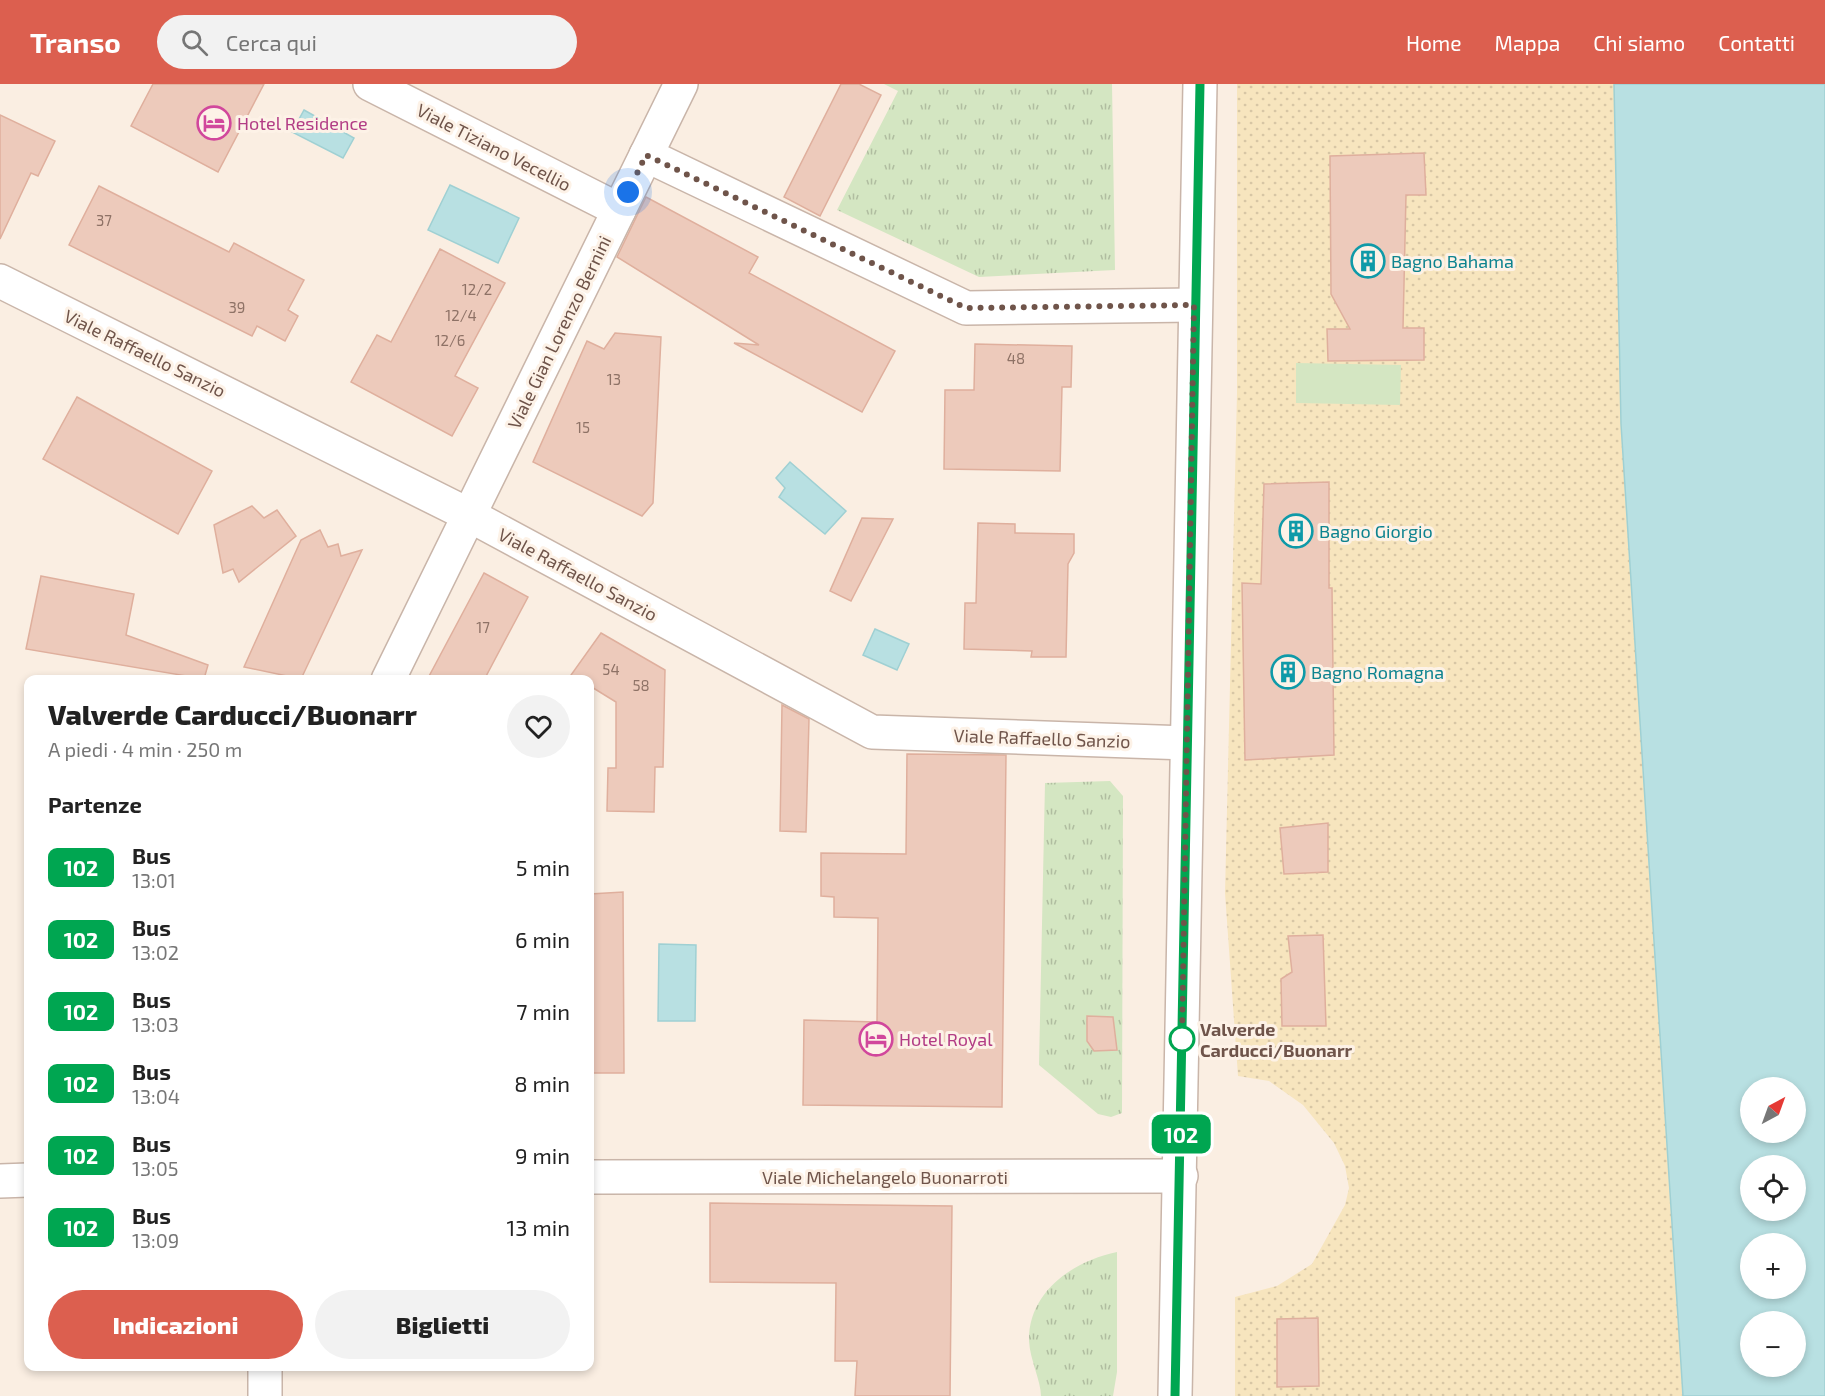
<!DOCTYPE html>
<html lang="it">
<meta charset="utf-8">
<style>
body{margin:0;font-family:"Exo 2",sans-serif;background:#f2f2f2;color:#222;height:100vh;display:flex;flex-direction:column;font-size:22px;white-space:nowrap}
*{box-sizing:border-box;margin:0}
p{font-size:20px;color:#767676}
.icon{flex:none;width:33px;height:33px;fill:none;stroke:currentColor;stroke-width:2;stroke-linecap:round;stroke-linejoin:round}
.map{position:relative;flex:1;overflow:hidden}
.details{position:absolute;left:24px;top:591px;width:570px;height:696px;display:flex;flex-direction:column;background:#fff;border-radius:12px;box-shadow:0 3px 9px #0003}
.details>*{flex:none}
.badge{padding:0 12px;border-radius:9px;font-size:21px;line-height:39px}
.needle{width:39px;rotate:41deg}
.tools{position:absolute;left:1740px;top:993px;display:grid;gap:12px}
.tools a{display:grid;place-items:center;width:66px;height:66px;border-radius:50%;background:#fff;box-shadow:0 3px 9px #0003;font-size:30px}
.you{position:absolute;width:30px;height:30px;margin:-15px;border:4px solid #fff;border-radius:50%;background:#1a73e8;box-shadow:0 0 0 9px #1a73e833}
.map>.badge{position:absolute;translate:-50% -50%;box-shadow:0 0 0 3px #fff}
h2{padding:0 24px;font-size:22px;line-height:54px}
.round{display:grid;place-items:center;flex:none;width:63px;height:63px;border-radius:32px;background:#f2f2f2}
.overview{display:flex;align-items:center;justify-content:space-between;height:102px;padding:0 24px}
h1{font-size:28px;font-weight:800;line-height:45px}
.primary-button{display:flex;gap:12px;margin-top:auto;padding:12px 24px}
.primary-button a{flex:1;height:69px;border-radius:36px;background:#dc5f4f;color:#fff;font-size:24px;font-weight:800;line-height:69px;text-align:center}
.primary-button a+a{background:#f2f2f2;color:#222}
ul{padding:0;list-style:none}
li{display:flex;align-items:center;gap:18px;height:72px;padding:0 24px}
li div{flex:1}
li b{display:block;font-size:22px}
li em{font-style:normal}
li .badge{min-width:66px;font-weight:700;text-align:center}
header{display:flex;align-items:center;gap:36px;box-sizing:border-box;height:84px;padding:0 30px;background:#dc5f4f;color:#fff}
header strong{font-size:28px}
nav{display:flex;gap:33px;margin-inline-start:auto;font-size:21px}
.search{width:420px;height:54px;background:#f2f2f2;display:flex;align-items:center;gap:15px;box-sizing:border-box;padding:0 21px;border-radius:33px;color:#767676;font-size:22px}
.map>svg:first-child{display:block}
</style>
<header>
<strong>Transo</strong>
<div class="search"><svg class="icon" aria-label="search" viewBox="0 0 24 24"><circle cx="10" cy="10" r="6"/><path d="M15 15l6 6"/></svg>Cerca qui</div>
<nav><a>Home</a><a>Mappa</a><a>Chi siamo</a><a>Contatti</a></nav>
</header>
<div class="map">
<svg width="1825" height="1312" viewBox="0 0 1825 1312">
<defs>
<pattern id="grass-tufts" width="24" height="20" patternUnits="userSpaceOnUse" patternTransform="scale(1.5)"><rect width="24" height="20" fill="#d4e6c2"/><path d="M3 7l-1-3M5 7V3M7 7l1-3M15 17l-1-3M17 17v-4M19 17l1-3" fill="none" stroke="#b0bda0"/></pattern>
<pattern id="sand-dots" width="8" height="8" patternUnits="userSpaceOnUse" patternTransform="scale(1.5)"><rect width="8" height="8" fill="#f7e5be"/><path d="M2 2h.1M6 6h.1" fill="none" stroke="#d7c6a5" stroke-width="1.8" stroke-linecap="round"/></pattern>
</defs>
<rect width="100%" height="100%" fill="#faeee2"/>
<g fill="url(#grass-tufts)">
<polygon points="884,0 1112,0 1115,186 979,193 837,126 898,7"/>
<polygon points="1110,697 1123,712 1122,1029 1111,1033 1098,1030 1039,981 1045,699"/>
<path d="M1117,1168V1288L1113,1312H1041C1041,1297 1030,1276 1029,1257C1028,1208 1073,1177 1117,1168Z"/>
</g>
<polygon fill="url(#sand-dots)" points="1237,0 1614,0 1621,340 1683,1312 1235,1312 1235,1213 1277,1202 1312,1180 1345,1121 1349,1104 1345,1082 1334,1059 1303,1021 1269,997 1238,992 1225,809 1237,309"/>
<polygon fill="#d4e6c2" points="1296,279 1401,281 1400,321 1296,319"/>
<g fill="#b8e0e2" stroke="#9fd0d3" stroke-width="1.5" fill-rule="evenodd">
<path d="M1614,0H1825V1312H1683L1621,340ZM1750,1004H1796V1048H1750ZM1750,1082H1796V1126H1750ZM1750,1160H1796V1204H1750ZM1750,1238H1796V1282H1750Z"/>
<polygon points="304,26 354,54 343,74 292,48"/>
<polygon points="450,101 519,134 498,179 428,146"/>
<polygon points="790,378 846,427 825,450 779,413 785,404 776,394"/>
<polygon points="875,545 909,560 897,586 863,571"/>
<polygon points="659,860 696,861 695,937 658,937"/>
</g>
<g fill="#edcabb" stroke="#dfaf9d" stroke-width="1.5">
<polygon points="153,0 264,0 218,88 131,42"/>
<polygon points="841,0 859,0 881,11 820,132 784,113"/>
<polygon points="0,31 55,57 38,92 31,89 0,155"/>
<polygon points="1424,69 1426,111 1406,111 1403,244 1424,244 1424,276 1328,277 1327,245 1350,245 1331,210 1330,72"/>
<polygon points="99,102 229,168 234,159 304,196 288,226 298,232 285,257 257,242 252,252 69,161"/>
<polygon points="646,113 758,173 749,189 895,267 862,328 734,259 759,261 617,173"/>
<polygon points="440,165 505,199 455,292 478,304 452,352 351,298 377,251 391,258"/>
<polygon points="615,249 661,253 653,419 642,432 533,378 587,257 604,265"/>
<polygon points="975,260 1072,262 1071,303 1062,303 1060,387 944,385 945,306 974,306"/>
<polygon points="77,313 212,387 178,450 43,375"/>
<polygon points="1329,398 1329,504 1332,504 1334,671 1245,676 1242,499 1261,500 1264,400"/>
<polygon points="252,422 264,434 277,426 296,452 239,498 233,485 223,489 214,441"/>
<polygon points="862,434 893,435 851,517 830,507"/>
<polygon points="978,439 1015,440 1015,449 1074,450 1074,469 1068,480 1066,573 1031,573 1032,567 964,565 965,519 976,519"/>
<polygon points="320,446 328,463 338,460 341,472 362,466 301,595 244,583 301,456"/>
<polygon points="484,489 528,513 484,596 427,596"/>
<polygon points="41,492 134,510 126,551 208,581 204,595 26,565"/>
<polygon points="601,549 665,586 663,683 655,683 654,728 607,727 608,684 616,684 616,618 590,602 590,596 578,596 571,591"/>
<polygon points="782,621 809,635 806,748 780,747"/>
<polygon points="907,670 1006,671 1002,1023 803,1021 804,936 877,938 878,834 834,833 834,813 821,812 821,769 906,770"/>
<polygon points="1328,739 1328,788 1284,790 1280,744"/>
<polygon points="623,808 624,989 590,989 590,810"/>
<polygon points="1323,851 1326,942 1282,942 1281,895 1292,888 1288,852"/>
<polygon points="1087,932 1113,933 1117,966 1094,967 1087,957"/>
<polygon points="710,1119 952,1122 950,1312 855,1312 857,1277 835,1277 836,1199 710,1198"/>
<polygon points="1318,1234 1319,1302 1277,1303 1277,1235"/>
</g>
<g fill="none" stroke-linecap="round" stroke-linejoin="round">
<g stroke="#c9b5a9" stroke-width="36">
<g id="minor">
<polyline points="370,0 619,126"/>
<polyline points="646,71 966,224 1194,221"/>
<polyline points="0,197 469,431 872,648 1187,659"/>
<polyline points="388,596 681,0"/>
<polyline points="590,1093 1181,1092"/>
<polyline points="0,1097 28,1096"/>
<polyline points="265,1282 265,1312"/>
<polyline points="1175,1312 1200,0"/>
</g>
</g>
<use href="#minor" stroke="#fff" stroke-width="33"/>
</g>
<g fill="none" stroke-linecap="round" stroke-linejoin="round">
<g stroke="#fff" stroke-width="14">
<polyline id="line" points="1175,1312 1200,0"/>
</g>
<use href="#line" stroke="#00a651" stroke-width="9"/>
<polyline stroke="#6f544a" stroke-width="6" stroke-dasharray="0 10.8" points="628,108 646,71 966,224 1194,221 1182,955"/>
</g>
<defs>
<g id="hotel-ring" transform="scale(1.725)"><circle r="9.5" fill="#fdf2e7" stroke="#d1479c" stroke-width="1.5"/><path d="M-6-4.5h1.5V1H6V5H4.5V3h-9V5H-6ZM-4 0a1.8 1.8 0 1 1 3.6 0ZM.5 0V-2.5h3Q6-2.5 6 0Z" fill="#d1479c"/></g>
<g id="building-ring" transform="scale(1.725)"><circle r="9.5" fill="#fdf2e7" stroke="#0f9aa8" stroke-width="1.5"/><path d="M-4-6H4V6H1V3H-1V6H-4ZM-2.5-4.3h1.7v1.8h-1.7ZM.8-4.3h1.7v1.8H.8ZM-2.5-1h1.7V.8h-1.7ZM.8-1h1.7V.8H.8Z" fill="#0f9aa8"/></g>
</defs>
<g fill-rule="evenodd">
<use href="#hotel-ring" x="214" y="39"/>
<use href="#building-ring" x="1368" y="177"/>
<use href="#building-ring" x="1296" y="447"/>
<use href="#building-ring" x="1288" y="588"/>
<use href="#hotel-ring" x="876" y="955"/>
</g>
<circle fill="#fff" stroke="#00a651" stroke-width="3" cx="1182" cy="955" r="12"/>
<g text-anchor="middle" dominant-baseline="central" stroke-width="6" stroke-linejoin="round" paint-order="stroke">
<g font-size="15" fill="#8e7266">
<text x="104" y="136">37</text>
<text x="477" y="205">12/2</text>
<text x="237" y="223">39</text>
<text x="461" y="231">12/4</text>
<text x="450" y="256">12/6</text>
<text x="1016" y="274">48</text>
<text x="614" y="295">13</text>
<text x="583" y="343">15</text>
<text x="483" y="543">17</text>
<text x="611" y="585">54</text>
<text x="641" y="601">58</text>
</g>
<g font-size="18" fill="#b23c85" stroke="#fdf2e7" text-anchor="start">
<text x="237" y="39">Hotel Residence</text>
<text x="899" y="955">Hotel Royal</text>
</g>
<g font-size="18" fill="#6f544a" stroke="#fdf2e7">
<text transform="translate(494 63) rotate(27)">Viale Tiziano Vecellio</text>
<text transform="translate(559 248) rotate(-64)">Viale Gian Lorenzo Bernini</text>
<text transform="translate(145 269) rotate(26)">Viale Raffaello Sanzio</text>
<text transform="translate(578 490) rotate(28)">Viale Raffaello Sanzio</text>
<text transform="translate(1042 654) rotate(2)">Viale Raffaello Sanzio</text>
<text x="885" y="1093">Viale Michelangelo Buonarroti</text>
</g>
<g font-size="18" fill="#0d838f" stroke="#fdf2e7" text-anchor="start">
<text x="1391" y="177">Bagno Bahama</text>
<text x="1319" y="447">Bagno Giorgio</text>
<text x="1311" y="588">Bagno Romagna</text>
</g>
<g font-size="18" font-weight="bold" fill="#6f544a" stroke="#fdf2e7" text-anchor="start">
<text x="1200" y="945">Valverde<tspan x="1200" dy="21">Carducci/Buonarr</tspan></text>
</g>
</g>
</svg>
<div class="tools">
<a><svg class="needle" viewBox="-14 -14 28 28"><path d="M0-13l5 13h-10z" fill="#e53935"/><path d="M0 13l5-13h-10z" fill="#767676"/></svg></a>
<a><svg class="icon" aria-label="locate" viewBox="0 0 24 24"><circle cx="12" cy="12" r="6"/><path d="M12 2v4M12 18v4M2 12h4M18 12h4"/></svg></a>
<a>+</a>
<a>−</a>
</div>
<div class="you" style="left:628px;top:108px"></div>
<b class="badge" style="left:1181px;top:1050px;background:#00a651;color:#fff">102</b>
<section class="details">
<div class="overview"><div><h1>Valverde Carducci/Buonarr</h1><p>A piedi · 4 min · 250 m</p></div><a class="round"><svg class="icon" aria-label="heart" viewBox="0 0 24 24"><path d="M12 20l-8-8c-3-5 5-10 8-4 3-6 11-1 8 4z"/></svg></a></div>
<h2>Partenze</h2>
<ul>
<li><span class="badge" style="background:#00a651;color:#fff">102</span><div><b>Bus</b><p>13:01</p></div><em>5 min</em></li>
<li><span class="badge" style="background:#00a651;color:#fff">102</span><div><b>Bus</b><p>13:02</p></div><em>6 min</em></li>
<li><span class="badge" style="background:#00a651;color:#fff">102</span><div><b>Bus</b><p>13:03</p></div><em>7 min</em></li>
<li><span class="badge" style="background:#00a651;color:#fff">102</span><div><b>Bus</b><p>13:04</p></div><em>8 min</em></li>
<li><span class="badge" style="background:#00a651;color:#fff">102</span><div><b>Bus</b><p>13:05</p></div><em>9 min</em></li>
<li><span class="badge" style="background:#00a651;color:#fff">102</span><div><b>Bus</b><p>13:09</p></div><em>13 min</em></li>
</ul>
<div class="primary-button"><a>Indicazioni</a><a>Biglietti</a></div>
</section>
</div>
